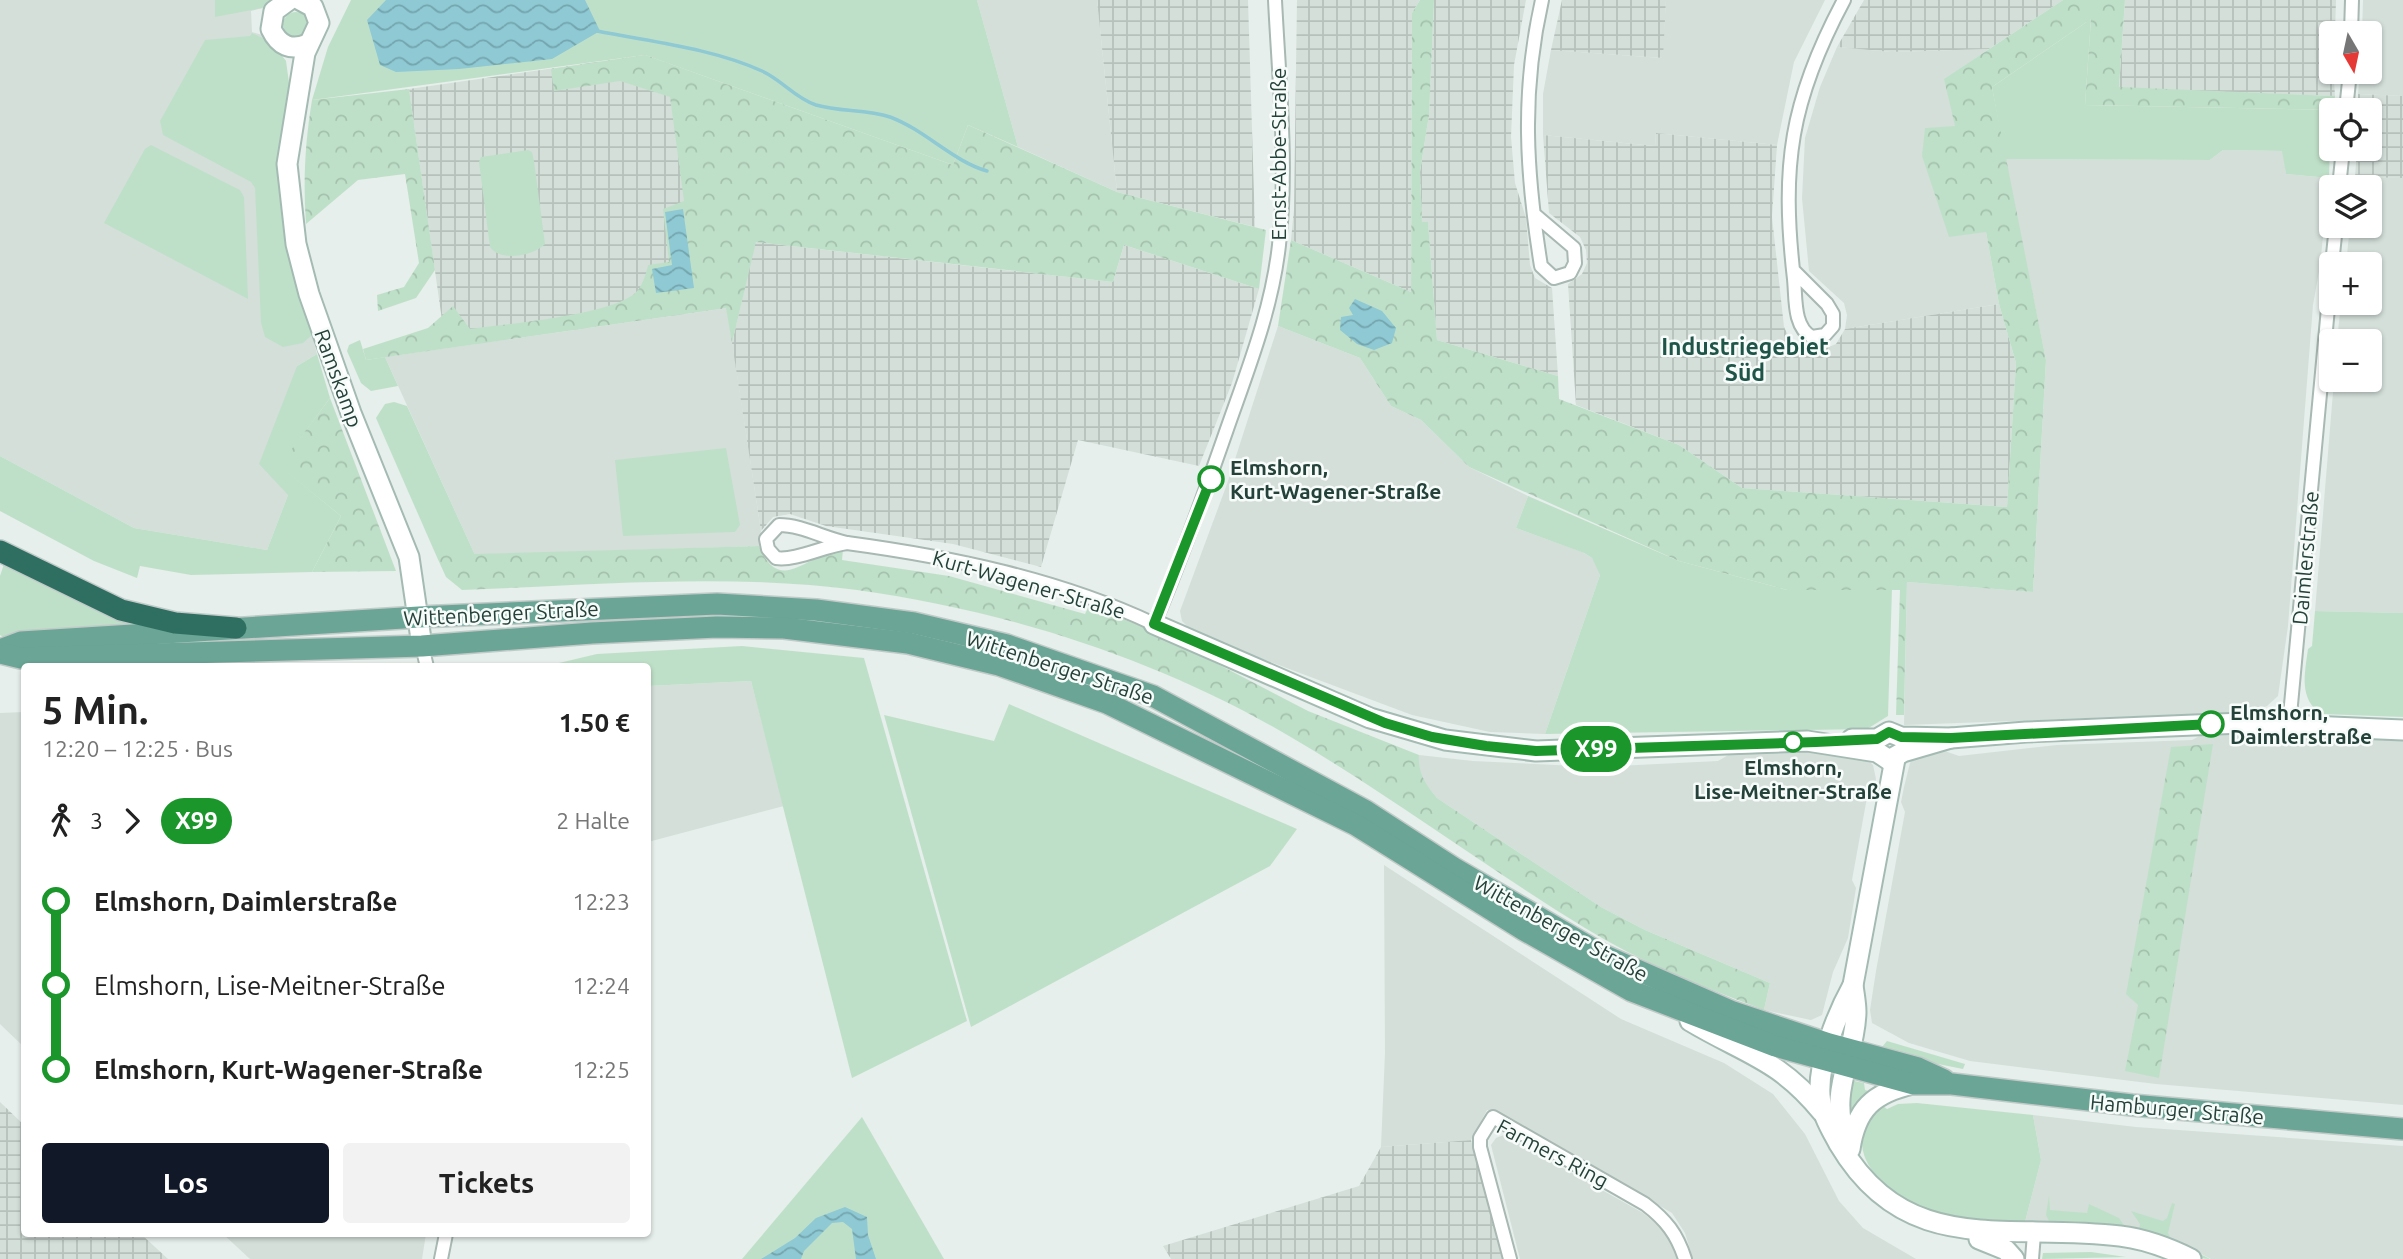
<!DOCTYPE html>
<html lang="de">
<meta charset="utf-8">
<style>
body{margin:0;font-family:Ubuntu,sans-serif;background:#f2f2f2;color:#222;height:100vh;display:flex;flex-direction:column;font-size:26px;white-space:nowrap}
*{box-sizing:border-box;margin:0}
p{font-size:23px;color:#767676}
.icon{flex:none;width:38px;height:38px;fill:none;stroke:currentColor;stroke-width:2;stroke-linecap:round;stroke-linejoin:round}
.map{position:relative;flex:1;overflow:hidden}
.panel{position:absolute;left:21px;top:663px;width:630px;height:574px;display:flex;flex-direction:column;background:#fff;border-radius:7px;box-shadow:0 2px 5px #0004}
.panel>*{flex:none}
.badge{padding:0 14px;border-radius:23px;font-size:24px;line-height:46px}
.needle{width:46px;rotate:171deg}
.controls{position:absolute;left:2319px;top:21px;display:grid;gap:14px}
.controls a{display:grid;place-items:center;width:63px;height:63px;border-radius:7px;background:#fff;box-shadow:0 2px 5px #0004;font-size:35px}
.map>.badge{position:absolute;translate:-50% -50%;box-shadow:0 0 0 4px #fff}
.legs{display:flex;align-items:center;gap:10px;height:77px;padding:0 21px;font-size:23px}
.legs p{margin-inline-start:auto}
.headline{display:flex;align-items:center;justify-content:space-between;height:119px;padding:0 21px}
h1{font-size:38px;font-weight:600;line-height:52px}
.cta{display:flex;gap:14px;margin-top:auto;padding:14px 21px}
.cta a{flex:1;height:80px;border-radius:7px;background:#111827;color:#fff;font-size:28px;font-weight:600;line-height:80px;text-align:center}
.cta a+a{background:#f2f2f2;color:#222}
ul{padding:0 21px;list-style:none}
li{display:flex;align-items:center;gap:24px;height:84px;font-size:26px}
li i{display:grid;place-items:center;width:10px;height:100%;margin:0 9px;background:currentColor}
li i::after{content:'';width:18px;height:18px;margin:-9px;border:5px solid;border-radius:50%;background:#fff}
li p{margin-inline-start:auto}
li:first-child i{background:linear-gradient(#0000 50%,currentColor 0)}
li:last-child i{background:linear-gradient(currentColor 50%,#0000 0)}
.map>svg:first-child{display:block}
</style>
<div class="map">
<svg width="2403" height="1259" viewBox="0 0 2403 1259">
<defs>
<pattern id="industrial-grid" width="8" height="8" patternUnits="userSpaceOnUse" patternTransform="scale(1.75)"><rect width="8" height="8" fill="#d4dfda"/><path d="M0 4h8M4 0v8" fill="none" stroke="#b6c1bc"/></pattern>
<pattern id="forest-crowns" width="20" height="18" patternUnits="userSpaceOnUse" patternTransform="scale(1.75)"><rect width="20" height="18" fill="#bfe0c8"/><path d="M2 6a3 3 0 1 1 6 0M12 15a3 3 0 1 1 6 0" fill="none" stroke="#a4c1ad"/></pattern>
<pattern id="water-waves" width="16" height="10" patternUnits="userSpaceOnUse" patternTransform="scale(1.75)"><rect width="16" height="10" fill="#8ec9d4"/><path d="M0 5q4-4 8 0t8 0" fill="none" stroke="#74a5ad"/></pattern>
</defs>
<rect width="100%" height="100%" fill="#e6efeb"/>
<g fill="#d4dfda">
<polygon points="0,0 274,0 263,8 251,11 252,32 262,35 286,61 289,245 317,354 297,366 288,495 267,550 134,528 0,456"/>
<polygon points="977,0 1097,0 1117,192 1018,147"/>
<polygon points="1666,0 1825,0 1794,62 1777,145 1656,133 1655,146 1543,135 1543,94 1551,50 1662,58"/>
<polygon points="2363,0 2403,0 2403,96 2358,94 2360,72 2370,72 2370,33 2362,33"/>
<polygon points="1837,47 1891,52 1989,49 1945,79 1986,232 1999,304 1845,329 1847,315 1844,303 1809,271 1802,198 1805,138 1820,87"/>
<polygon points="2223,150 2283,151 2286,174 2329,178 2320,266 2313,305 2288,626 2278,696 2267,706 2252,712 1904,725 1907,582 2033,592 2046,360 2005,159 2210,160"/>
<polygon points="2355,177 2403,178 2403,613 2315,611 2334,380 2370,380 2370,341 2337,341 2341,303 2370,303 2370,264 2346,264 2350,226 2370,226 2370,187 2354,187"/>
<polygon points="727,308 761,531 759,546 475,555 385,357"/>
<polygon points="1278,326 1360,358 1391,406 1421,420 1469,467 1528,496 1516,528 1582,552 1592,558 1599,568 1600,575 1545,734 1490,732 1412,715 1233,648 1191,630 1182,621 1180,611 1227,484"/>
<polygon points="751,681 784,806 648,842 648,686"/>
<polygon points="24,712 24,1047 0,1024 0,713"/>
<polygon points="2285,730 2403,736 2403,1105 2156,1084 1970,1061 1909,1043 1872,1023 1870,1010 1876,971 1905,812 1901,802 1904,787 1910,763 1917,754 1942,750 1959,756 2057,745 2192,740 2203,734"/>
<polygon points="1835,749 1862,754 1873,765 1876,779 1874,789 1868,792 1852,880 1856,888 1848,938 1833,972 1822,1015 1811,1020 1764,1010 1770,983 1645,930 1601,907 1437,798 1422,780 1418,768 1419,755 1473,761 1597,767 1718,761 1730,754"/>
<polygon points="1384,865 1621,1019 1724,1063 1773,1094 1805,1134 1839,1201 1863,1228 1916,1259 1693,1259 1685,1233 1672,1213 1494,1110 1487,1110 1471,1140 1381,1147 1385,1053"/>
<polygon points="2033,1115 2136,1127 2403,1146 2403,1259 2211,1259 2159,1232 2112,1223 2025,1222 2041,1160"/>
<polygon points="1504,1135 1643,1213 1659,1226 1671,1242 1677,1259 1520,1259 1491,1145 1496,1138"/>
<polygon points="223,1234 426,1234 422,1259 250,1259"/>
</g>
<g fill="url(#industrial-grid)">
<polygon points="1097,0 1248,0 1255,227 1117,192"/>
<polygon points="1297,0 1420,0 1412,13 1411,292 1291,240 1294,209"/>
<polygon points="1434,0 1526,0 1514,65 1511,137 1515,183 1526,218 1530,265 1535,278 1552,288 1558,376 1437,340 1428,223 1422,223 1420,172 1429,115"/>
<polygon points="1562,0 1666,0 1663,58 1551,50"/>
<polygon points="1864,0 2063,0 1989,49 1891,52 1837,47"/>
<polygon points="2125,0 2336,0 2335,33 2331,33 2335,96 2119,88"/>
<polygon points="645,55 692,72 727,308 446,348 409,89"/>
<polygon points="2358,94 2403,96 2403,178 2355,177 2357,149 2370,149 2370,110 2358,110"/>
<polygon points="1656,133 1777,145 1772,217 1784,327 1790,339 1805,349 1819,351 1836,344 1845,329 1999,304 2016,363 2007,507 1742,488 1679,445 1576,405 1568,284 1582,274 1587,263 1586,250 1580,237 1549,213 1543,135 1655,146"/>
<polygon points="755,242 1113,282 1124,245 1259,289 1232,383 1199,466 1078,440 1041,567 953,544 826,526 790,514 773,517 761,531 732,343"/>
<polygon points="0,1102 24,1125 24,1234 141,1234 168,1259 0,1259"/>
<polygon points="1471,1140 1502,1259 1171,1259 1163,1246 1359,1186 1381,1147"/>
</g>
<g fill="#bfe0c8">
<polygon points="215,0 274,0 262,8 215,17"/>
<polygon points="351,0 977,0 1018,147 968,125 953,165 645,55 312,100 328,47"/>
<circle cx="296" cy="25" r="13"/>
<polygon points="2091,19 2085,105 2334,110 2331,110 2329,178 2286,174 2282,151 2223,150 2210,160 2005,159 1992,87"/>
<polygon points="252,33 271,42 286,61 290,90 289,245 312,335 303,343 283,347 265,337 261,323 255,188 251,182 163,135 160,121 205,40 250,36"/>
<polygon points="151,145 240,190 244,197 248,299 104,223 145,149"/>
<path d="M528,150L532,152L534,161L545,244C534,256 500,262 490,247L479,162L481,157Z"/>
<polygon points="360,340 366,360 385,357 398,386 371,391 361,383 347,351 349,345"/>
<polygon points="317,354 330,398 280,466 341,516 312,572 191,575 140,566 137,578 94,561 0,511 0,456 134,528 267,550 288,495 259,464 297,366"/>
<polygon points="394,402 407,406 475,555 436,555 376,418 385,404"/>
<polygon points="726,448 740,525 735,532 623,536 615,460"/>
<polygon points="1528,496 1679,561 1787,590 1892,589 1888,716 1867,729 1545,734 1600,575 1592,558 1584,553 1516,528"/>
<polygon points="4,564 147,626 7,639 0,635 0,576"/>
<path d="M2315,611L2403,613V717L2322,714C2298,700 2305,672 2308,649L2312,646Z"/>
<polygon points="742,646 864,658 967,1021 852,1078 751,681 648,686 648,667 542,667 597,654"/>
<polygon points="1009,704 1297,829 1270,866 971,1027 884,715 994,741"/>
<polygon points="1887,1041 1965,1064 1963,1069 1878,1052"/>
<polygon points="1849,1080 1864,1083 1865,1090 1875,1093 1850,1125"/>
<path d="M1879,1103L1887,1109L1898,1104L1917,1103L2033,1115L2041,1160L2025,1222C1992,1224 1954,1226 1922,1213C1915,1209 1907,1202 1900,1197C1865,1172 1846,1140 1879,1103Z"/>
<polygon points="862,1117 944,1259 742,1259"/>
<polygon points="2049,1195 2050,1210 2087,1213 2089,1204 2119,1218 2125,1227 2081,1222 2050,1223 2046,1215"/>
<path d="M2172,1203L2175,1204L2168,1233L2171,1239L2210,1259C2190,1259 2160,1238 2139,1231L2140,1224L2131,1211L2163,1221L2167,1218Z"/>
<polygon points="2091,1252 2126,1257 2042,1259 2043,1253"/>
</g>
<g fill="url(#forest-crowns)">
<polygon points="1420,0 1434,0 1429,115 1420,172 1422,222 1428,222 1437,340 1558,376 1559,399 1679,445 1742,488 2007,507 2016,363 1999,304 1986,232 1949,237 1922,156 1925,128 1955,126 1944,79 2063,0 2125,0 2119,87 2335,96 2334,110 2085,105 2091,19 1992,87 2046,360 2033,592 1907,582 1904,715 1896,715 1900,590 1787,590 1679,561 1469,467 1421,420 1391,406 1360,358 1278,326 1291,240 1411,292 1412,13"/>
<path d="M645,55L953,165L968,125L1117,192L1266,230L1259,289L1124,245L1113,282L756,242L732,343L726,308L366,360L363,349L428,328L453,306L470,329C506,324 609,315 634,294C642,288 646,274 648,265L669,262L663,209L684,201L670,97L620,81L554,91L551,69Z"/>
<path d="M409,89L435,270L416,298L378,311L377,295L404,287L419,263L405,174L358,180L306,224C303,182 305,142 312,100Z"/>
<polygon points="330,398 396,571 312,572 341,516 279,466"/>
<path d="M759,546C781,598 808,551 843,550L842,560L949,576L1085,614L1089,606L1154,631L1308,711L1419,755C1418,774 1425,783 1437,798L1601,907L1645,930L1770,983L1764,1010C1703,987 1640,962 1585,928C1485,867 1390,795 1289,736C1158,659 1008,611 857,590C727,573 593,585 462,590L446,577L436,555Z"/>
<polygon points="2213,744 2159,1078 2125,1071 2138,1005 2126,994 2171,747"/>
</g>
<g fill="url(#water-waves)">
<polygon points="386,0 585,0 600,31 552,59 459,69 396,72 380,65 367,20"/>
<polygon points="683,209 694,288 656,293 652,269 672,265 665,212"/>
<polygon points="1355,299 1382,311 1396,328 1392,343 1374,350 1357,344 1340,330 1341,317 1353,315 1349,308"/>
<polygon points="845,1207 867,1217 868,1235 876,1259 856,1259 852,1229 843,1222 832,1223 804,1251 801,1259 761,1259 795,1238 816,1218"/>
</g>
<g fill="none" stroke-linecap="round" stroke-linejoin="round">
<path stroke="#8ec9d4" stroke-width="3.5" d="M597,31C652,42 711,48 762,71C782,80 795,98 816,105C840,112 866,109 890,117C925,130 954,162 987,171"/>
<g stroke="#a8b8b2" stroke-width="16">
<g id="street">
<polyline points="2351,33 2352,0"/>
<polyline points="2346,110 2350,72"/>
<polyline points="2339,187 2343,149"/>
<path d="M1534,214L1574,248L1575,263L1570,273L1554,278L1541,266C1526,172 1521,93 1542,0"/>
<polyline points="2332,264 2336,226"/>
<path d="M1793,270L1827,304L1833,314V326L1825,335L1812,337C1793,327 1796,298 1794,279C1781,166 1790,101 1844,0"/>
<path d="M779,525C801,525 824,538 847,543C824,546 796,561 776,558L768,549L766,539Z"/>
<path d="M847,543C951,557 1058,579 1154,624C1181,560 1204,495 1227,429C1248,369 1272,309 1279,245C1288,165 1279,81 1275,0"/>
<polyline points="422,646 427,667"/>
<polyline points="2289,726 2331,276"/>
<polyline points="441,1259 446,1234"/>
<path d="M1510,1259L1480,1147V1138L1493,1117L1645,1204C1666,1220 1677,1234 1685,1259"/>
<polyline points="2032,1259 2034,1234"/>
</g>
</g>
<g stroke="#a4bbb3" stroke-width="23">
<g id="secondary">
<path d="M289,0L274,11L271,29C279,46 291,51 308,44"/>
<polyline points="300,0 313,7 319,23 305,53 287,164 296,244 309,294 351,413 409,557 422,646"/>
<polyline points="1154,624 1370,718 1445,740 1536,751 1807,741 1877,752 1889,760 1903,752 1951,738"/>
<polyline points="1852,739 1877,739 1889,732 1901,737 1951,738 2026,732 2242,723 2403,730"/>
<path d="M1853,985C1837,1014 1818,1061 1820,1095C1821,1113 1831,1129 1839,1144C1907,1259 2005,1222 2120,1236C2145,1239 2169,1248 2191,1259"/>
<path d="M1690,1021C1745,1054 1779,1059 1822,1112"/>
<path d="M1846,1140C1828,1090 1855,1059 1856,1012C1856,1003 1854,994 1853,985L1895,759"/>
<path d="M1850,1149C1856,1109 1873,1093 1913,1084"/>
<polyline points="1979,1239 2006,1250 2014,1259"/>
</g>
</g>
<g stroke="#c2cac8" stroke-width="24">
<g id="primary">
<polyline points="0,650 21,642 419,617 717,604 816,610 914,623 1007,645 1153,696 1366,811 1454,868 1603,955 1733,1012 1829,1044 1918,1068 1944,1080"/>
<polyline points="0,653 21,658 422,646 592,633 717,627 784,628 908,643 999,665 1107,703 1356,825 1524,930 1632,991 1775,1046 1913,1084 1952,1084 2132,1105 2403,1129"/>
</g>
</g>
<g stroke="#c2cac8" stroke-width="24">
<polyline id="highway" points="0,551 121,610 175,623 236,628"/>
</g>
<use href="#street" stroke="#fff" stroke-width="12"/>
<use href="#secondary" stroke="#fff" stroke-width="19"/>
<use href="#primary" stroke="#6aa596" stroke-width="21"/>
<use href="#highway" stroke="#2f6f62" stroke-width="21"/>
</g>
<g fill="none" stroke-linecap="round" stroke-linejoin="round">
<g stroke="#fff" stroke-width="16">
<polyline id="line-1" points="1211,479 1154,624 1385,723 1432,737 1486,746 1536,751 1816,742 1877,739 1889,732 1901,737 1951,738 2211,724"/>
</g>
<use href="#line-1" stroke="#1a962b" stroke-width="10"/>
</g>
<g fill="#fff" stroke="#1a962b" stroke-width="3.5">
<circle cx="1211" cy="479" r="12"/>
<circle cx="2211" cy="724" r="12"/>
<circle cx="1793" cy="742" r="9"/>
</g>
<g text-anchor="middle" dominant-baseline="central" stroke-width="5" stroke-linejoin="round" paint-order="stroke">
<g font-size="21" fill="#24423a" stroke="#f7fbf9">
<text transform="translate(1278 154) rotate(-90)">Ernst-Abbe-Straße</text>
<text transform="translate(339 378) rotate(70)">Ramskamp</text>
<text transform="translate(2305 558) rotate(-85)">Daimlerstraße</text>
<text transform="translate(1029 584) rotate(16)">Kurt-Wagener-Straße</text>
<text transform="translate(501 613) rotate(-3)">Wittenberger Straße</text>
<text transform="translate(1060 667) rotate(18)">Wittenberger Straße</text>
<text transform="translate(1561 928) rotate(29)">Wittenberger Straße</text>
<text transform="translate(2177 1109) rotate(5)">Hamburger Straße</text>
<text transform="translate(1553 1153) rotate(28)">Farmers Ring</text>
</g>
<g font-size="21" font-weight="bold" fill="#24423a" stroke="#f7fbf9" text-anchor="start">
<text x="1230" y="467">Elmshorn,<tspan x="1230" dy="24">Kurt-Wagener-Straße</tspan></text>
<text x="2230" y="712">Elmshorn,<tspan x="2230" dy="24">Daimlerstraße</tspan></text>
<text x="1793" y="767" text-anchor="middle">Elmshorn,<tspan x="1793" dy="24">Lise-Meitner-Straße</tspan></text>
</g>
<g font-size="23" font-weight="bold" fill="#1f5548" stroke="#f7fbf9">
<text x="1745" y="346">Industriegebiet<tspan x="1745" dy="26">Süd</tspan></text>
</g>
</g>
</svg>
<div class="controls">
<a><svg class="needle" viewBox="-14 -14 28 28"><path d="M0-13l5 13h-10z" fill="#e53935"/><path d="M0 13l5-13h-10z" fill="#767676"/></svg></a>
<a><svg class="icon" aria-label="locate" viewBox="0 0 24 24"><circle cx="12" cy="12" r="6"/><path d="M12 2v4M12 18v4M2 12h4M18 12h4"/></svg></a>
<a><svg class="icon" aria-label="layers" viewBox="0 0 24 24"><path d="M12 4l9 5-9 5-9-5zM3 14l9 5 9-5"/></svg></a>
<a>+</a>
<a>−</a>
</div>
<b class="badge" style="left:1596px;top:749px;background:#1a962b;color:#fff">X99</b>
<section class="panel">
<div class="headline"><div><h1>5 Min.</h1><p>12:20 – 12:25 · Bus</p></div><b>1.50 €</b></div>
<div class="legs"><svg class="icon" aria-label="walk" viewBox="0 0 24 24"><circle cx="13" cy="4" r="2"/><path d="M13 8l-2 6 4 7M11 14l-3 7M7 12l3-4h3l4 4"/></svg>3<svg class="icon" aria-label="forward" viewBox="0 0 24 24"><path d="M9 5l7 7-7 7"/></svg><b class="badge" style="background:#1a962b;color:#fff">X99</b><p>2 Halte</p></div>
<ul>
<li><i style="color:#1a962b"></i><b>Elmshorn, Daimlerstraße</b><p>12:23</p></li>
<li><i style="color:#1a962b"></i><span>Elmshorn, Lise-Meitner-Straße</span><p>12:24</p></li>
<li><i style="color:#1a962b"></i><b>Elmshorn, Kurt-Wagener-Straße</b><p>12:25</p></li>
</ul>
<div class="cta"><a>Los</a><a>Tickets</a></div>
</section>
</div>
